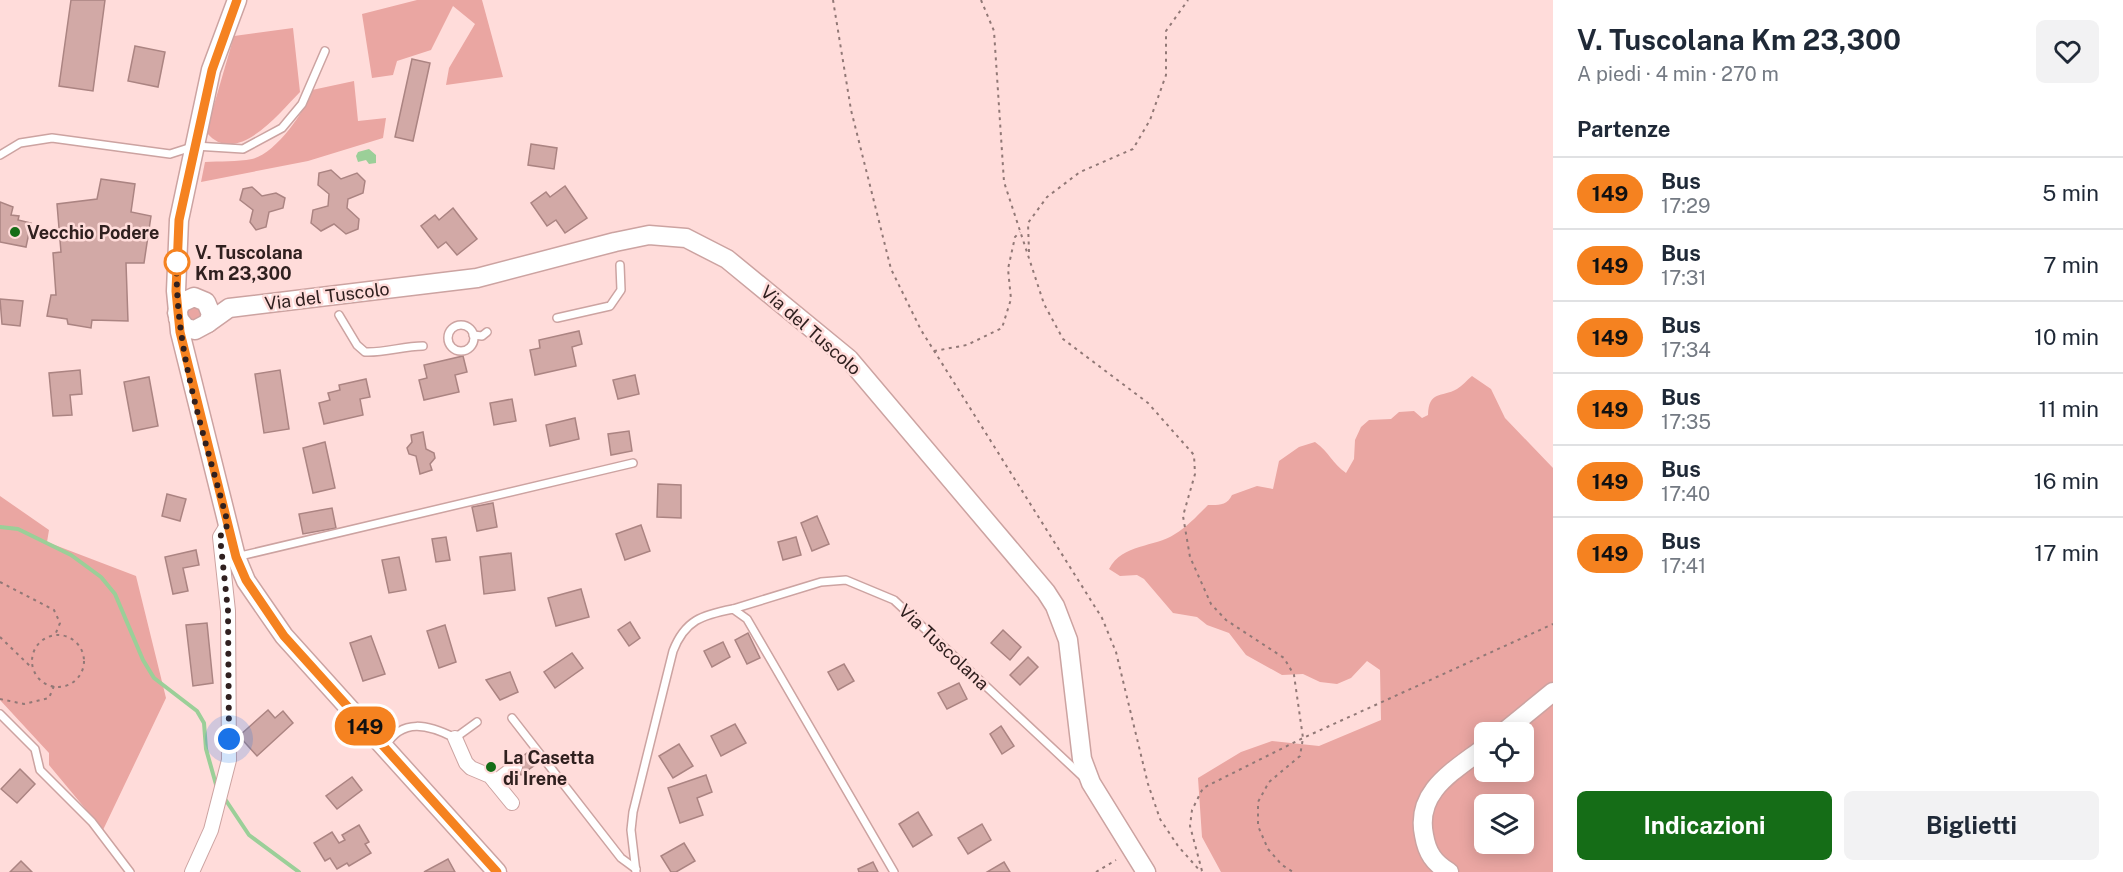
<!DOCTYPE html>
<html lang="it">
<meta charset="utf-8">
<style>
body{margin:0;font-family:"Public Sans",sans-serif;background:#f2f2f3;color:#1f2937;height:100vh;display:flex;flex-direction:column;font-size:22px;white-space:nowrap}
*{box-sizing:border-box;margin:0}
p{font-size:20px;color:#747a83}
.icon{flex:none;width:33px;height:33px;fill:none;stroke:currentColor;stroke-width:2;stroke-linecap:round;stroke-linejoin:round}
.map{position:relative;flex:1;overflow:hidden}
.sheet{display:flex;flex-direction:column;background:#fff;width:570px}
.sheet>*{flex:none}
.badge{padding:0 12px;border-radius:20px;font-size:21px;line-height:39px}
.fabs{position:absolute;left:1474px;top:722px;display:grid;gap:12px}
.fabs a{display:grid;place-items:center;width:60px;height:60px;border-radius:9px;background:#fff;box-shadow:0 3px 15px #0003;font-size:30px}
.you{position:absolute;width:30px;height:30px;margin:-15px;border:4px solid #fff;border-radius:50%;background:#1a73e8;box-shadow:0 0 0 9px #1a73e833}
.map>.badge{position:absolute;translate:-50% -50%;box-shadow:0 0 0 3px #fff}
h2{padding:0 24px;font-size:22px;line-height:54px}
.round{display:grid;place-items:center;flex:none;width:63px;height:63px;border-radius:9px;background:#f2f2f3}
.summary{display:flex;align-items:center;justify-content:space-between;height:102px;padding:0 24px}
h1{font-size:28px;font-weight:700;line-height:45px}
.button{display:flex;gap:12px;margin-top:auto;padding:12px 24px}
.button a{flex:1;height:69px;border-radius:9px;background:#156d17;color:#fff;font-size:24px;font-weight:700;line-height:69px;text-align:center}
.button a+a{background:#f2f2f3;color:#1f2937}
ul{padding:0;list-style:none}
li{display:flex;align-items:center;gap:18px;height:72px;padding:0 24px;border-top:2px solid #e0e1e3}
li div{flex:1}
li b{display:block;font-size:22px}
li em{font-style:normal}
li .badge{min-width:66px;font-weight:700;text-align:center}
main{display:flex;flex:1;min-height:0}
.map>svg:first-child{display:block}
</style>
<main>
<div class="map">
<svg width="1553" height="872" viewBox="0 0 1553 872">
<rect width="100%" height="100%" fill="#ffdcda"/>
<g fill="#eaa6a2" fill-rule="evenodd">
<polygon points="417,0 482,0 503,77 446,85 449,68 475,24 453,6 431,50 397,61 393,75 372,78 362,14"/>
<path d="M293,28L300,92C280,112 237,168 207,133L209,122L234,36Z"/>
<path d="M354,81L358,121L386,118L383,138L308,161L201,182L205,162C220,161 237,162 252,159C275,154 305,112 312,90Z"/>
<polygon points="196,305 204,315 192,322 187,315 187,310"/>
<path d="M1472,376L1491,389L1505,418L1553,468V872H1221L1202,837L1198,778L1241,752L1272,741L1319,746L1381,720L1380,670L1367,661L1351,678L1337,684L1320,682L1303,674L1282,675L1246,655L1229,633L1207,625L1197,617L1173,613L1144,579L1137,575L1120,576L1109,569C1123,543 1154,548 1175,534C1187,527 1198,515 1208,505C1218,505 1227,506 1232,495L1257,486L1273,489L1279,461L1299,447L1315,442C1330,453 1332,463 1346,473L1354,459L1355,440L1361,427L1369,420L1391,419L1399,412L1414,411L1422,418L1428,415C1429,390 1441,398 1457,389C1462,386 1467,380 1472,376ZM1485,732H1524V771H1485ZM1485,804H1524V843H1485Z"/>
<polygon points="0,496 49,530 47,542 136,576 166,698 103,830 49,765 49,753 0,700"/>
</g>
<polygon fill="#9bcf98" points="369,149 376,155 376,163 369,164 366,160 358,162 356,156 358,152"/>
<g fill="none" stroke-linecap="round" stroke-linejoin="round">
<g stroke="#9bcf98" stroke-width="4">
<polyline points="0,527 18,529 71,555 101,577 115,594 143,660 154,678 197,711 204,723 206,749 217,788"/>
<polyline points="225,799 249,835 299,872"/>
</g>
</g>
<g fill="#d2a9a6" stroke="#ab8482" stroke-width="1.5">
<polygon points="71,0 105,0 93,91 59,86"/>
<polygon points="135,46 165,52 158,87 128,81"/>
<polygon points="412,59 430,63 413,141 395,137"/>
<polygon points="531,144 557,148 554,169 528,165"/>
<polygon points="331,170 341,179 357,173 365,181 363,193 348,199 347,208 359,219 358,229 346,234 334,224 321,231 311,223 313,210 328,206 329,194 318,185 319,173"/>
<polygon points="101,179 135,184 131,212 151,216 144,263 126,263 128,321 92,320 91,328 68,324 67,319 47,316 51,295 56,295 53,253 61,252 57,204 97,199"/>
<polygon points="565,186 587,218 565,233 556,220 547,226 531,203 546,192 550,197"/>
<polygon points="252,187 262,196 276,193 285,198 283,208 269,212 266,227 256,230 250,222 253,210 240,200 243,189"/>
<polygon points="0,202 13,207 11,215 19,216 18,220 31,223 26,247 0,242"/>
<polygon points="453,208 477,239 457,255 446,242 438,248 421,226 435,215 439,220"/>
<polygon points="0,299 23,301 20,326 2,324"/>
<polygon points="579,331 582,344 572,347 576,366 535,375 530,350 540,348 539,340"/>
<polygon points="463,356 467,372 455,375 459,392 424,400 419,380 427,378 424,365"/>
<polygon points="80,370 82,394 70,395 72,415 53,416 49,373"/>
<polygon points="280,370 289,429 264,433 255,374"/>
<polygon points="635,375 639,394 618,399 613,380"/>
<polygon points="149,377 158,426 133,431 124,382"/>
<polygon points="366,379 370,397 360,399 363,415 324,424 319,403 330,400 328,393 340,390 339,385"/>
<polygon points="512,399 516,421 494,425 490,403"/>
<polygon points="575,418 579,439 550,446 546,425"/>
<polygon points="629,431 632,451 611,455 608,434"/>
<polygon points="423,432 426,449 434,453 435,458 430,464 432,470 420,474 416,456 409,454 407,448 412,442 411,435"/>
<polygon points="325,442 335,488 313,493 303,448"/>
<polygon points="658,484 681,485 681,518 657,517"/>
<polygon points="167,494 186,499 180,521 162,516"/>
<polygon points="493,503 497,527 477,531 472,507"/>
<polygon points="332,508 336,528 303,534 299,514"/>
<polygon points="817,516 829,544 812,551 801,523"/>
<polygon points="641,525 650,551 625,560 616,534"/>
<polygon points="446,537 450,560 436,562 432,539"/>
<polygon points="796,537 801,555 783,560 778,542"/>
<polygon points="196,550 199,565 183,568 188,591 173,594 165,557"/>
<polygon points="511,553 515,590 484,594 480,557"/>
<polygon points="399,557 406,590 389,593 382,560"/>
<polygon points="581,589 589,617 556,626 548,598"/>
<polygon points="630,622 640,638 629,646 618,630"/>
<polygon points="207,623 213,683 193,686 186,625"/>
<polygon points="445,625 456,662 439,668 427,631"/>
<polygon points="1003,630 1021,647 1010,660 991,643"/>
<polygon points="748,633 760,658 747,664 735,640"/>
<polygon points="371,636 385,674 363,681 350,643"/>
<polygon points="723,642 730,657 712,667 704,651"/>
<polygon points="572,653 583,668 555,688 544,672"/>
<polygon points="1028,657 1038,667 1020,685 1010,675"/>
<polygon points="844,664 854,681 838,690 828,672"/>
<polygon points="510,672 518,692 500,700 486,680"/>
<polygon points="959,683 967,699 947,709 938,693"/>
<polygon points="268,710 275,718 283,711 293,723 257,756 239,736"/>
<polygon points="735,724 746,743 721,756 711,736"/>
<polygon points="1001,726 1014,746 1002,754 990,734"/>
<polygon points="679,744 693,766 673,778 659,756"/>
<polygon points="527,753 535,765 521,775 513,763"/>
<polygon points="20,769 35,784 17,803 1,789"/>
<polygon points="706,775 712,792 697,798 703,815 680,823 668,788"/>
<polygon points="352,777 362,790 337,809 326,796"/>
<polygon points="918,812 932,835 913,847 899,824"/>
<polygon points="982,824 991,840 968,854 958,838"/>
<polygon points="359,825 369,842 365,844 371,853 349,866 347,863 337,869 330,858 325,861 314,843 332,832 339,843 345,840 342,835"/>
<polygon points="684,843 695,861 676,872 671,872 661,856"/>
<polygon points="448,859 455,872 424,872"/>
<polygon points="21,861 32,872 10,872"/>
<polygon points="873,862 878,872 859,872 858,869"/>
<polygon points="1004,862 1010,872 987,872"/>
</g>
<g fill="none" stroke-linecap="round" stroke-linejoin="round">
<g stroke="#cca3a1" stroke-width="10">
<g id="lane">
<polyline points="0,155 20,143 52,138 170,154 195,146 243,149 282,128 302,104 325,51"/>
<path d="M339,315L357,345L365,352C385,353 403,346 423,346"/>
<polyline points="557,318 610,306 621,290 620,265"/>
<circle cx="461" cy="338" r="13"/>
<polyline points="473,335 482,336 487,332"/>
<polyline points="236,557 633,463"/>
<polyline points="733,609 821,582 846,580 894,600 1082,776"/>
<polyline points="0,714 35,749 40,770 92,822 130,872"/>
<polyline points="512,718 621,858 636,869"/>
<path d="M385,747C402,717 429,725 455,738L477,722"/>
<path d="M636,872L631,830L633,812L673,651C685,620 702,615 733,609L747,619L894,872"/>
</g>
</g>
<g stroke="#cca3a1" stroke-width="16">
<g id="street">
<polyline points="455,738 466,763 471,768 490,776 512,803"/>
<polyline points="495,782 515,767"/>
<polyline points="192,872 211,830 229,760 228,611 220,537 228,524"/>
</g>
</g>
<g stroke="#cca3a1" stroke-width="21">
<g id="secondary">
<polyline points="237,0 211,70 179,220 176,291 180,332 236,557 246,581 284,636 497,872"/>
<polyline points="177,313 181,303 194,297 206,302 211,314 208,323 195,330 186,328 178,318"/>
<polyline points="208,323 229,308 477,278 615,242 649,235 686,238 727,259 849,359 1046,592 1055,606 1068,640 1082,759 1091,783 1146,872"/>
<polyline points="1504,732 1553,692"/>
<path d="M1449,872C1434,863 1427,853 1424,835C1415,791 1454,771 1485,747"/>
</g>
</g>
<g stroke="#917876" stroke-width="2" stroke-dasharray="3 4.5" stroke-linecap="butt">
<polyline points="833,0 851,110 891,269 921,330 1102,618 1116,652 1148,784 1160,819 1178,846 1201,872"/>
<polyline points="981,0 994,31 1004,182 1044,304 1063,339 1148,403 1194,455 1195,474 1183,516 1190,557 1211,604 1226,620 1284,658 1294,675 1303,738 1300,756 1269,782 1258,802 1258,826 1268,849 1282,865 1293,872"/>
<polyline points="1029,252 1028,223 1047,197 1080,172 1133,149 1150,120 1166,75 1166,31 1188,0"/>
<polyline points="934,351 967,345 1002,328 1011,299 1008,269 1015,237 1020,232"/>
<polyline points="0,582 54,610 60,623 55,635"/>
<circle cx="58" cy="661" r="26"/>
<polyline points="0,637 32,668"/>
<polyline points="0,699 24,704 49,698 54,686"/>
<polyline points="1202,871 1190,826 1192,810 1203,788 1303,738 1553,624"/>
<polyline points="1096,872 1116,860"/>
</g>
<use href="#lane" stroke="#fff" stroke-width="7"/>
<use href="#street" stroke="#fff" stroke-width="14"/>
<use href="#secondary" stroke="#fff" stroke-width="18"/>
</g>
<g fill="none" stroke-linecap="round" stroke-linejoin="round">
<g stroke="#fff" stroke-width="14">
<polyline id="line" points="237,0 212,70 179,220 176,291 180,332 236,557 246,580 284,636 497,872"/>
</g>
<use href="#line" stroke="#f58220" stroke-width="9"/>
<path stroke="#30201f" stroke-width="6" stroke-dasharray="0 10.8" d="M177,262V257C173,347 205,437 228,524L220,537L228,611L229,739"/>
</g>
<g fill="#156d17" stroke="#ffdcda" stroke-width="2">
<circle cx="15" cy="232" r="6"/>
<circle cx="491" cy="767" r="6"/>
</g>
<circle fill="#fff" stroke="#f58220" stroke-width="3" cx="177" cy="262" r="12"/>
<g text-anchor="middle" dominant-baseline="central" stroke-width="5" stroke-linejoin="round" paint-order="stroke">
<g font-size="18" font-weight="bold" fill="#30201f" stroke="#ffdcda" text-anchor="start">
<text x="27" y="232">Vecchio Podere</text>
<text x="503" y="757">La Casetta<tspan x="503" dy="21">di Irene</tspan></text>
</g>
<g font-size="18" font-weight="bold" fill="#30201f" stroke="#ffdcda" text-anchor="start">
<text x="195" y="252">V. Tuscolana<tspan x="195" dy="21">Km 23,300</tspan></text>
</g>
<g font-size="18" fill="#30201f" stroke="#ffdcda">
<text transform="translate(327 296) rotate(-7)">Via del Tuscolo</text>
<text transform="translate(811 330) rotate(41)">Via del Tuscolo</text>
<text transform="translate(944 647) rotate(43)">Via Tuscolana</text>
</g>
</g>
</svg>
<div class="fabs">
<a><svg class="icon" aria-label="locate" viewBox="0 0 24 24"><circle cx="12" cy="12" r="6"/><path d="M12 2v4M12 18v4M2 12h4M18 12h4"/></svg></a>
<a><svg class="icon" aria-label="layers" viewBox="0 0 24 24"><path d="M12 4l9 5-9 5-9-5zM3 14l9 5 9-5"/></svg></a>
</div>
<div class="you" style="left:229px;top:739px"></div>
<b class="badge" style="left:365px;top:726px;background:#f58220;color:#111">149</b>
</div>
<section class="sheet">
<div class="summary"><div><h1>V. Tuscolana Km 23,300</h1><p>A piedi · 4 min · 270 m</p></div><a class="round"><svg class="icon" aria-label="heart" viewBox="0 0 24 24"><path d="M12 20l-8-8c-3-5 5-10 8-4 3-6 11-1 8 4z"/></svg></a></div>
<h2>Partenze</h2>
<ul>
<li><span class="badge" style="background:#f58220;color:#111">149</span><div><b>Bus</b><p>17:29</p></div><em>5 min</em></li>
<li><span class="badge" style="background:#f58220;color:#111">149</span><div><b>Bus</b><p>17:31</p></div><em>7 min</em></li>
<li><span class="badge" style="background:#f58220;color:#111">149</span><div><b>Bus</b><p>17:34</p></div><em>10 min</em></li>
<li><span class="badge" style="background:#f58220;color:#111">149</span><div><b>Bus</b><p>17:35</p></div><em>11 min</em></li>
<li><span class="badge" style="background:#f58220;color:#111">149</span><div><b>Bus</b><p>17:40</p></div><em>16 min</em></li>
<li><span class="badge" style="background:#f58220;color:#111">149</span><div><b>Bus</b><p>17:41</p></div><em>17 min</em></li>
</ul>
<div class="button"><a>Indicazioni</a><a>Biglietti</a></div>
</section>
</main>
